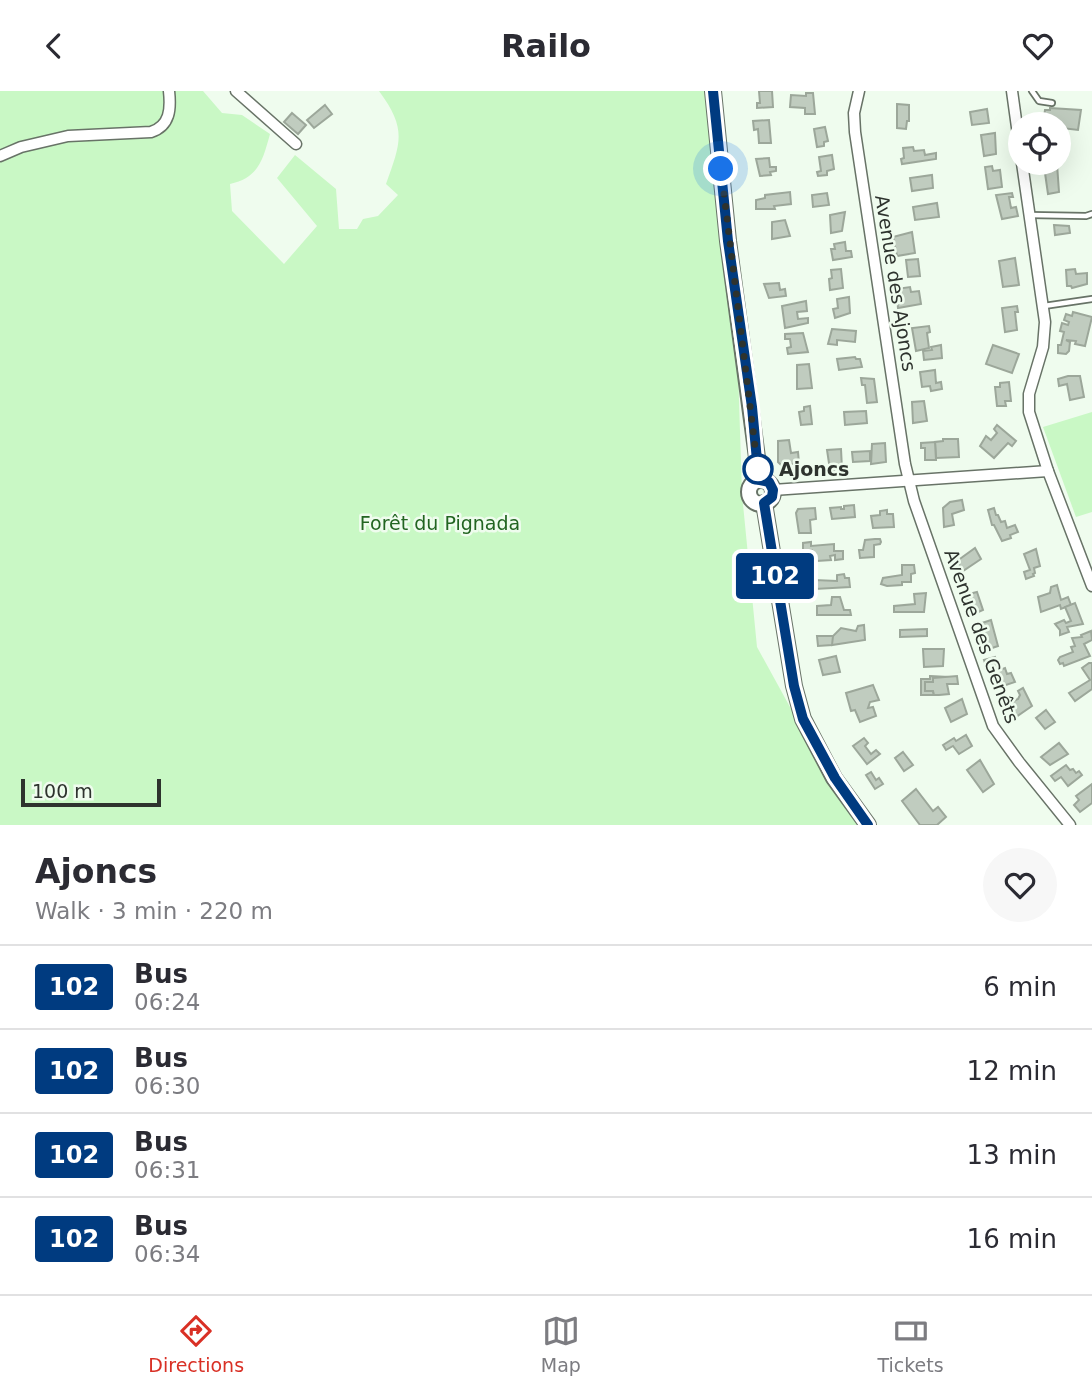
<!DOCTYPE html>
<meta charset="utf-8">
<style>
body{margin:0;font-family:"DejaVu Sans",sans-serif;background:#f7f7f7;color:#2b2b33;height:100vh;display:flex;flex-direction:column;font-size:26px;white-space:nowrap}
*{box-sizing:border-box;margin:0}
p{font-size:23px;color:#7c7c81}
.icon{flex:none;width:38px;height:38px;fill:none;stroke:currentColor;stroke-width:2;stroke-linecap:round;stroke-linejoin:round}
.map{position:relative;height:734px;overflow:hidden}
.drawer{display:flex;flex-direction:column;background:#fff;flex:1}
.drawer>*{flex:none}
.badge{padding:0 14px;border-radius:5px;font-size:24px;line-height:46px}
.buttons{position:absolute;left:1008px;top:21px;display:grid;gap:14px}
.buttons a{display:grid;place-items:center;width:63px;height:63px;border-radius:50%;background:#fff;box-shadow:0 7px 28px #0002;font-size:35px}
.scale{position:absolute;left:21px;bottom:18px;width:140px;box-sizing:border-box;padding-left:7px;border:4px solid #2e332e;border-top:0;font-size:19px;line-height:24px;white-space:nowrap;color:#2e332e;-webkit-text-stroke:5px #effcee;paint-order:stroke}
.you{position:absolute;width:35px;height:35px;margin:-18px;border:5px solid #fff;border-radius:50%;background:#1a73e8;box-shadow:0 0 0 10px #1a73e833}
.map>.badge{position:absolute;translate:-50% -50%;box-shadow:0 0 0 4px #fff}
.round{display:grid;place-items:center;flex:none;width:74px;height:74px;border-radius:37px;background:#f7f7f7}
.summary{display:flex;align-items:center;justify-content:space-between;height:119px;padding:0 35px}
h1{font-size:33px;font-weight:700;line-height:52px}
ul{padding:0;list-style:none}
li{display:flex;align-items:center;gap:21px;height:84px;padding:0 35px;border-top:2px solid #e1e1e2}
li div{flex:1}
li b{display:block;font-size:26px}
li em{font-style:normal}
li .badge{min-width:77px;font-weight:700;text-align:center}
header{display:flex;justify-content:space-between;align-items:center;height:91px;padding:0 35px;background:#fff;font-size:32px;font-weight:700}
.menu{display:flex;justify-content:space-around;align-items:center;height:98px;border-top:2px solid #e1e1e2;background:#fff;font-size:19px;color:#7c7c81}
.menu a{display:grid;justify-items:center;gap:4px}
.menu .on{color:#d93025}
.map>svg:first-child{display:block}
</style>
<header><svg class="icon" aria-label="back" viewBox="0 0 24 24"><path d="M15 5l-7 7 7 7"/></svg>Railo<svg class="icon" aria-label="heart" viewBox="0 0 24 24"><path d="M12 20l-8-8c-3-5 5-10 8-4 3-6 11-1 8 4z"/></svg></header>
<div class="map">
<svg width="1092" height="734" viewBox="0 0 1092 734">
<rect width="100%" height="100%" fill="#effcee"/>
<g fill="#c9f8c5">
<path d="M0,0H203L222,22L242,24L270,43C263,68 259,87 230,93L232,120L284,173L317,135L277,87L295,64L336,98L339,138H357L363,128L378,125L398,104L386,93C401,51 407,38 379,0H711L735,184L742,403L757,556L835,698L861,734H0Z"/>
<polygon points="1092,321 1092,421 1076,426 1043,336"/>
</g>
<g fill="#c0ccbf" stroke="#9ca79a" stroke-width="2">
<polygon points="759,0 772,0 773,16 757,17 757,12 760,12"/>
<polygon points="806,2 813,2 815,23 805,23 805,17 790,16 791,4 806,5"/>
<polygon points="897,13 909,14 909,30 907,30 906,38 897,37"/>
<polygon points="325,14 332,23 314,37 307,29"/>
<polygon points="1050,17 1081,19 1078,39 1062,37 1059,33 1048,33 1048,26 1044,26 1045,19 1050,19"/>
<polygon points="987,18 989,32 972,34 970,21"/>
<polygon points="292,22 306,34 298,43 284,31"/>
<polygon points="769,29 771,52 759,52 758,38 754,39 753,30"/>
<polygon points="825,36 828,50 824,51 824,55 817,56 814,38"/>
<polygon points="995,42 996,63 984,65 981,44"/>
<polygon points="913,56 914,60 924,59 925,64 936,62 936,68 902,73 901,68 904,67 903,57"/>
<polygon points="832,64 834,78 827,80 827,84 818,85 817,81 821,80 819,66"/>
<polygon points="769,67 770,76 776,76 776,80 770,81 771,84 760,85 756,68"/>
<polygon points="1057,73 1059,101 1048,103 1044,75"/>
<polygon points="992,75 993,80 1000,79 1002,96 988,98 985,76"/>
<polygon points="932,84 933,97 912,100 910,87"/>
<polygon points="790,101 791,113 774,115 775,118 756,118 756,109 765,107 765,104"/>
<polygon points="827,102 829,114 813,116 812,104"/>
<polygon points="1012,102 1013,106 1009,106 1011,117 1016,116 1018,125 1002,128 996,104"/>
<polygon points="937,112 939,126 915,129 913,116"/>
<polygon points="845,121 842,140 831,142 830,124"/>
<polygon points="785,129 790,145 772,148 772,131"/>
<polygon points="1054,134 1069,135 1070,142 1055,144"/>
<polygon points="912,141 915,162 897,165 893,146"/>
<polygon points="845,151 846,160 851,160 852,166 833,169 831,158 835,158 834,153"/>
<polygon points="1015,167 1019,194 1003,196 999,170"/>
<polygon points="918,168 920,185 908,186 906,169"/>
<polygon points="841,178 843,197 830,199 829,188 832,187 831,179"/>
<polygon points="1075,178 1076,183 1087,182 1087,193 1072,197 1071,195 1067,195 1066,179"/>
<polygon points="779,192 780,199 785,198 786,205 769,207 764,193"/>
<polygon points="910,196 911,201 919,200 921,213 898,217 896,198"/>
<polygon points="849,206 850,222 835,227 833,218 838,217 837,208"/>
<polygon points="806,210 807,220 797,221 798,228 808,227 808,232 785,237 782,215"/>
<polygon points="1017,215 1018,221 1015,221 1017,239 1005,241 1002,217"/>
<polygon points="1073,221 1092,226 1085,255 1075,253 1076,250 1066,249 1070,251 1069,260 1066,263 1058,262 1058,254 1061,254 1064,241 1060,240 1062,232 1068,234 1069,231 1064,229 1066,223 1072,225"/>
<polygon points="929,235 930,241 927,242 929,257 916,260 912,237"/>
<polygon points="832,238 856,240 855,251 837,249 837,254 828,253"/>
<polygon points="803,242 808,261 788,263 787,257 791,256 790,248 785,248 785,243"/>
<polygon points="941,254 942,267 924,269 923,260 932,259 931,256"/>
<polygon points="993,254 1019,263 1012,282 986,273"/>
<polygon points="855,266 856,268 860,268 862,276 839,279 837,268"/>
<polygon points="809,273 812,297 797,298 797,274"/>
<polygon points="935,279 936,292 941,291 942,298 931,300 930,295 922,296 920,281"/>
<polygon points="1068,285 1080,285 1084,306 1070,309 1067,293 1059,295 1058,288"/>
<polygon points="861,287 874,288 877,311 867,312 865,294 862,294"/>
<polygon points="1009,291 1011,310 1005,310 1006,315 997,315 995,296 1000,296 1000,292"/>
<polygon points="924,310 927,330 913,332 912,311"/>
<polygon points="810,315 812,333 801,334 799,321 804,320 804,316"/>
<polygon points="866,320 867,332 845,334 844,321"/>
<polygon points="997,334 1016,350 1012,355 1008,352 994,367 980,355 986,345 991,349 997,342 994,338"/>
<polygon points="943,348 958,348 959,366 936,367 935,351 943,350"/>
<polygon points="789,349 791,362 798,361 799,372 781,374 778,371 778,350"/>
<polygon points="935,351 936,369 925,369 925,357 921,357 921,352"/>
<polygon points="885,352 886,371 871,373 872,353"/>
<polygon points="841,358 842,378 830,379 827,359"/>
<polygon points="870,360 870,370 853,371 852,361"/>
<polygon points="962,409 964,419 952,423 954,434 944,436 943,417 950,411"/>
<polygon points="854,414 855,426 832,428 830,417 841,416 841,418 844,418 844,415"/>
<polygon points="815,417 816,428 810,429 811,442 799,442 796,422 798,418"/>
<polygon points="994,417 996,424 998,424 1001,431 1005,430 1007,437 1015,434 1018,441 1010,444 1011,447 1002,450 994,434 992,434 988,419"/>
<polygon points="887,419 887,423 893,423 894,436 873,437 871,425 880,424 880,420"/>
<polygon points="875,448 880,448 881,451 880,453 874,454 874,466 860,467 859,459 863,459 865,449"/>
<polygon points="811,451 811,455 834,453 834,460 843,460 843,468 835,469 835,464 830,465 831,469 817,470 816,466 812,466 812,470 804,471 803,462 812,462 812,459 803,460 803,452"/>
<polygon points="975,457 981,468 963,480 957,470"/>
<polygon points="1036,458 1040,475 1034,477 1035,482 1033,483 1034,485 1026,488 1024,481 1030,479 1024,463"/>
<polygon points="902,474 914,474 915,482 911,483 911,491 902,491 902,494 887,495 881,493 883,487 902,484"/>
<polygon points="844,483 845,487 849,487 850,496 815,498 815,489 837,490 837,484"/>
<polygon points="1057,494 1061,509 1068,506 1071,514 1061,518 1060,514 1041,521 1038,506 1050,502 1051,496"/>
<polygon points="977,501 983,519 974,523 965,504"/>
<polygon points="926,502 924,521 894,521 894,515 915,513 914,503"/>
<polygon points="832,506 840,506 844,519 850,519 851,524 817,524 817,515 831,514"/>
<polygon points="1075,512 1083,533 1067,536 1069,541 1060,544 1060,539 1055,533 1064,529 1066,532 1071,530 1065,516"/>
<polygon points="991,529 998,555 986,559 980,542 984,540 982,532"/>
<polygon points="864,534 865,549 832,554 831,547 841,537 856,540 858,535"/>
<polygon points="927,538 927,545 900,546 900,539"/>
<polygon points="1091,540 1092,549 1084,553 1090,565 1064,575 1063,572 1060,573 1058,569 1060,566 1073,561 1071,556 1075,555 1072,547 1082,546 1081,544"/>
<polygon points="817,545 833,545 832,554 818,555"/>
<polygon points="923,558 944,558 943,575 924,576"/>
<polygon points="836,565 840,581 823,584 819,569"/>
<polygon points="995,566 1000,579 1005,577 1007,583 1011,582 1015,591 997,597 992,581 990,582 987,578 984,569"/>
<polygon points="1089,572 1092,572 1092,598 1075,610 1069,602 1090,589 1082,577"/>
<polygon points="930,585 949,586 933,587 933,591 925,591 925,600 933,600 934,604 921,604 921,588 930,588"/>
<polygon points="957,585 958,593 947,593 949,603 939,604 934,604 933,600 925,600 925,591 933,591 933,587"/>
<polygon points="873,594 879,609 870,611 868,617 873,616 876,625 860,631 855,619 851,620 846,602"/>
<polygon points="1023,597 1032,615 1016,626 1008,613 1018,608 1020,604 1018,600"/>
<polygon points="962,608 967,623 951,631 945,617"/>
<polygon points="1046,619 1055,631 1045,638 1036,627"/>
<polygon points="966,644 972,655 959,663 953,655 946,659 943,654 954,647 956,650"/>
<polygon points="864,647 868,652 865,655 871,663 876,659 880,663 867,673 853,655"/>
<polygon points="1059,652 1068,663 1050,674 1041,666"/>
<polygon points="903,661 913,674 904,680 895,667"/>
<polygon points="980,669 994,693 983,701 967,679"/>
<polygon points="1066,674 1070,679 1073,678 1076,682 1079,680 1082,684 1068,695 1061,686 1055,690 1051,685"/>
<polygon points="871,681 876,689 879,687 883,693 875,698 866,684"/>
<polygon points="1092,693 1092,712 1080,721 1074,714 1079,709 1076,705"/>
<polygon points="916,698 933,720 938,716 946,726 937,734 920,734 902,710"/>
</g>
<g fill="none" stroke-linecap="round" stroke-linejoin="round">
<g stroke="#687367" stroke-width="8">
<g id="lane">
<polyline points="1032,0 1039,10 1052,12"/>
<polyline points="1030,124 1086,125 1092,123"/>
<polyline points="1044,215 1092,208"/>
</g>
</g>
<g stroke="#687367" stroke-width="13">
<g id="street">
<polyline points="236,0 296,53"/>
<polyline points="859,0 854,22 855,41 905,373 914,410 993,635 1019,671 1070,734"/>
<polyline points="1012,0 1020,58"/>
<path d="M0,65L21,56L68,45L151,41C170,35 171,18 169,0"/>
<polyline points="1022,72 1045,231 1043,256 1029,303 1029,321 1048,380 1092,495"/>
<polyline points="773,399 1048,380"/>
</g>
</g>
<g stroke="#687367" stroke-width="18">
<g id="secondary">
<polyline points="713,0 728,150 760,389"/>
<circle cx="761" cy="401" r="12"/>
<polyline points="764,412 794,595 803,628 834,687 868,734"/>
</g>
</g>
<use href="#lane" stroke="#fff" stroke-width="4.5"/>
<use href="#street" stroke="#fff" stroke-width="10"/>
<use href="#secondary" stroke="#fff" stroke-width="14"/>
</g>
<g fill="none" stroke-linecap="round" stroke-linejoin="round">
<g stroke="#fff" stroke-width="16">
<polyline id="line" points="713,0 728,150 752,316 758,380 760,389 769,391 773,399 772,406 764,412 794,595 803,628 835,687 868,734"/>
</g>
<use href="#line" stroke="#003b80" stroke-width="10"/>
<polyline stroke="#2e332e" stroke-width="7" stroke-dasharray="0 12.6" points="721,78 758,380 758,378"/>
</g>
<circle fill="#fff" stroke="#003b80" stroke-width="3.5" cx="758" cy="378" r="14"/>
<g text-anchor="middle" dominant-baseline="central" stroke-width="5" stroke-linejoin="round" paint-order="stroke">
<g font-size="19" fill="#2e332e" stroke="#effcee">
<text transform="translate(896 192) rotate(81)">Avenue des Ajoncs</text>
<text transform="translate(982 545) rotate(70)">Avenue des Genêts</text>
</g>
<g font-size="19" font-weight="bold" fill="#2e332e" stroke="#effcee" text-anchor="start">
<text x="779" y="378">Ajoncs</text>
</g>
<g font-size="19" fill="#226521" stroke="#effcee">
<text x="440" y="432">Forêt du Pignada</text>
</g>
</g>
</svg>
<div class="buttons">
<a><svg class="icon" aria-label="locate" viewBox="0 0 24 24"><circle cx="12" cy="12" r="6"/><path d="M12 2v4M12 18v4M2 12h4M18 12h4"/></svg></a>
</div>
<div class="scale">100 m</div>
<div class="you" style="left:721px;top:78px"></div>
<b class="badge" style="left:775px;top:485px;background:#003b80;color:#fff">102</b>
</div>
<section class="drawer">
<div class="summary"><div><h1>Ajoncs</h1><p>Walk · 3 min · 220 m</p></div><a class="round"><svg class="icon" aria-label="heart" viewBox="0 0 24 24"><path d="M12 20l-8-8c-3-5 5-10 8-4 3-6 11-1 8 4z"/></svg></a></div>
<ul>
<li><span class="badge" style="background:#003b80;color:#fff">102</span><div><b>Bus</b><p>06:24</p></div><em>6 min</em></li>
<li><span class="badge" style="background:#003b80;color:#fff">102</span><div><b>Bus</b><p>06:30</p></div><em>12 min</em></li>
<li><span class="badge" style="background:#003b80;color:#fff">102</span><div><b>Bus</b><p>06:31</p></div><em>13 min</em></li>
<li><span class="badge" style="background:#003b80;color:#fff">102</span><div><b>Bus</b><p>06:34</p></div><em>16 min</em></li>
</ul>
</section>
<nav class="menu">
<a class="on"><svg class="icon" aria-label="directions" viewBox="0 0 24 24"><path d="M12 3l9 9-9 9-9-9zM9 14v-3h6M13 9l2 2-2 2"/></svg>Directions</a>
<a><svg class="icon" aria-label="map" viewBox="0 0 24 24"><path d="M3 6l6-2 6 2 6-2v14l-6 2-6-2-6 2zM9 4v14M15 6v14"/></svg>Map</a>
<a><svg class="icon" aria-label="tickets" viewBox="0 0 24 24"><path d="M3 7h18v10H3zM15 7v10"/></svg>Tickets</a>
</nav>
